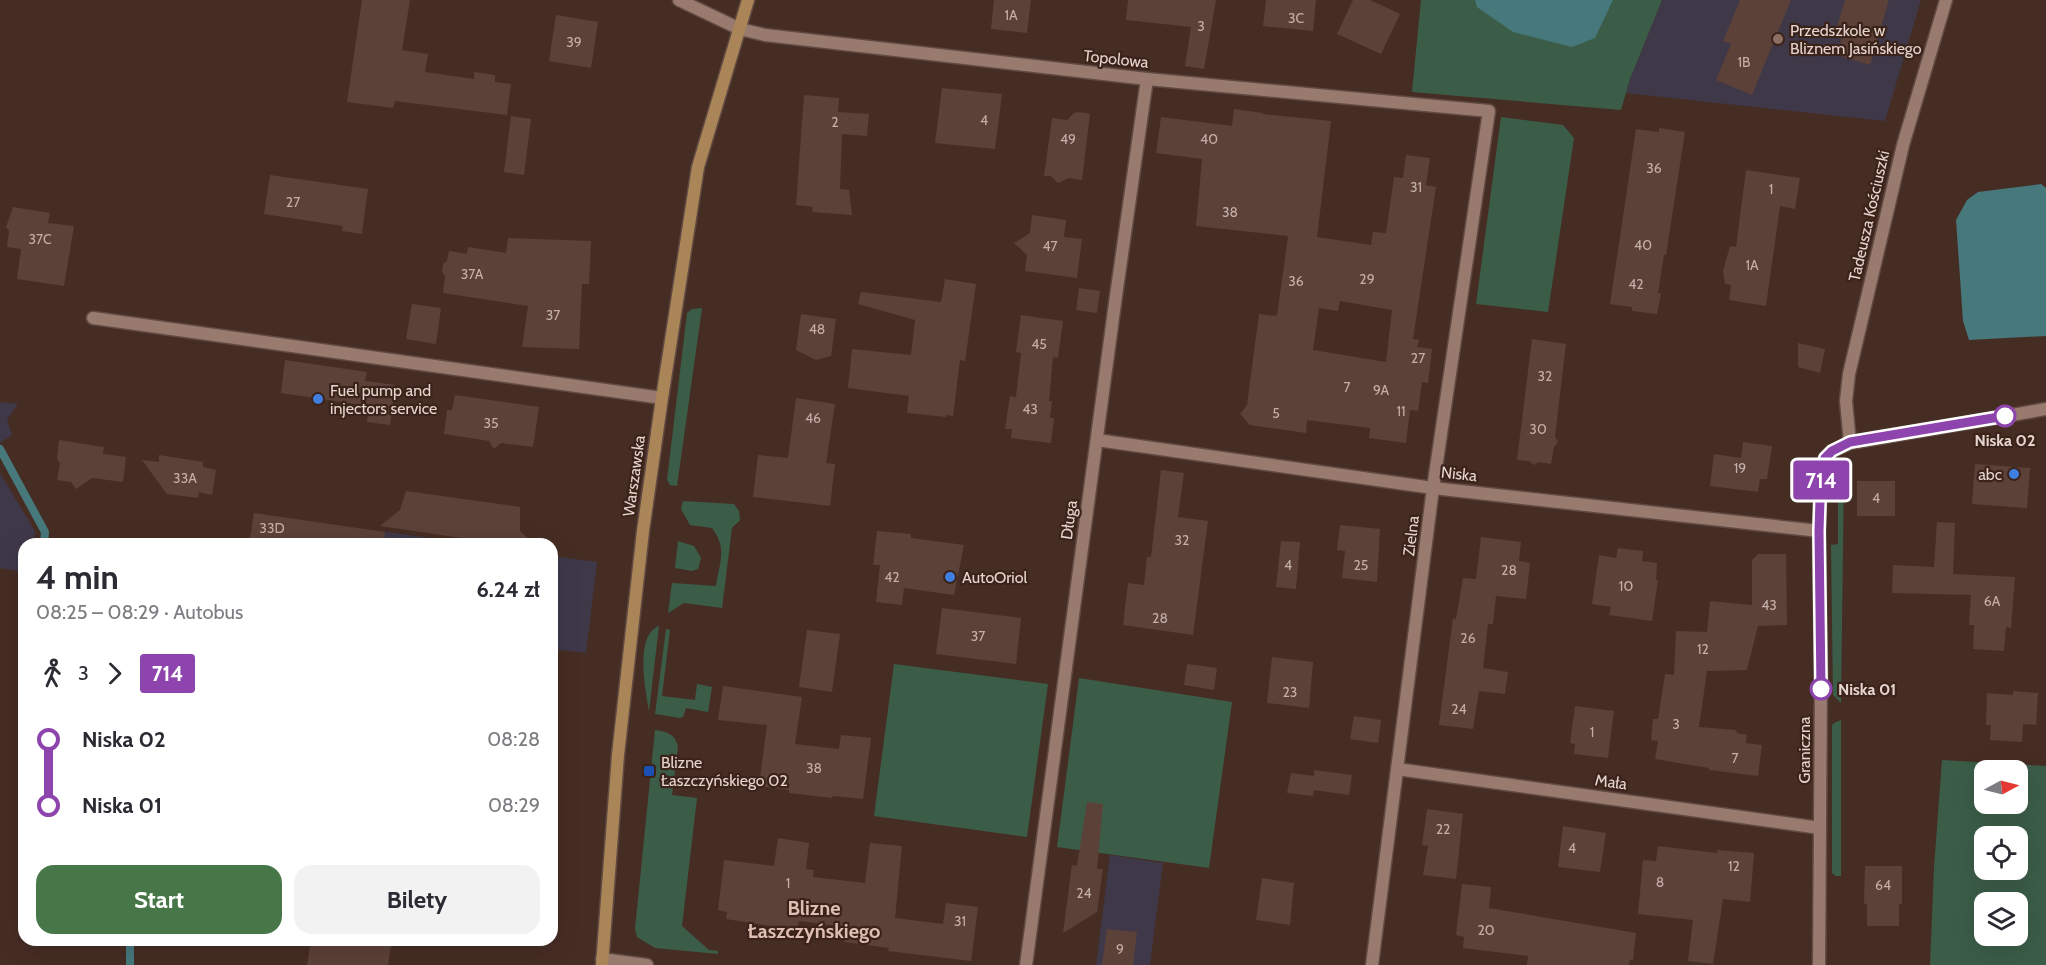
<!DOCTYPE html>
<html lang="pl">
<meta charset="utf-8">
<style>
body{margin:0;font-family:Cabin,sans-serif;background:#f2f2f3;color:#2b2b33;height:100vh;display:flex;flex-direction:column;font-size:22px;white-space:nowrap}
*{box-sizing:border-box;margin:0}
p{font-size:20px;color:#7c7c81}
.icon{flex:none;width:33px;height:33px;fill:none;stroke:currentColor;stroke-width:2;stroke-linecap:round;stroke-linejoin:round}
.map{position:relative;flex:1;overflow:hidden}
.drawer{position:absolute;left:18px;top:538px;width:540px;height:408px;display:flex;flex-direction:column;background:#fff;border-radius:18px;box-shadow:0 6px 24px #0002}
.drawer>*{flex:none}
.badge{padding:0 12px;border-radius:4px;font-size:21px;line-height:39px}
.needle{width:39px;rotate:83deg}
.fabs{position:absolute;left:1974px;top:760px;display:grid;gap:12px}
.fabs a{display:grid;place-items:center;width:54px;height:54px;border-radius:12px;background:#fff;box-shadow:0 6px 24px #0002;font-size:30px}
.map>.badge{position:absolute;translate:-50% -50%;box-shadow:0 0 0 3px #fff}
.legs{display:flex;align-items:center;gap:9px;height:66px;padding:0 18px;font-size:20px}
.legs p{margin-inline-start:auto}
.head{display:flex;align-items:center;justify-content:space-between;height:102px;padding:0 18px}
h1{font-size:33px;font-weight:700;line-height:45px}
.action{display:flex;gap:12px;margin-top:auto;padding:12px 18px}
.action a{flex:1;height:69px;border-radius:18px;background:#477749;color:#fff;font-size:24px;font-weight:700;line-height:69px;text-align:center}
.action a+a{background:#f2f2f3;color:#2b2b33}
ul{padding:0 18px;list-style:none}
li{display:flex;align-items:center;gap:21px;height:66px;font-size:22px}
li i{display:grid;place-items:center;width:9px;height:100%;margin:0 8px;background:currentColor}
li i::after{content:'';width:15px;height:15px;margin:-8px;border:4px solid;border-radius:50%;background:#fff}
li p{margin-inline-start:auto}
li:first-child i{background:linear-gradient(#0000 50%,currentColor 0)}
li:last-child i{background:linear-gradient(currentColor 50%,#0000 0)}
.map>svg:first-child{display:block}
</style>
<div class="map">
<svg width="2046" height="965" viewBox="0 0 2046 965">
<rect width="100%" height="100%" fill="#462d24"/>
<g fill="#3f3849">
<polygon points="1662,0 1921,0 1885,121 1626,93 1630,79"/>
<polygon points="0,402 18,404 7,420 12,435 0,443"/>
<polygon points="0,473 35,531 34,544 24,544 24,572 0,568"/>
<polygon points="365,529 473,544 362,544"/>
<polygon points="552,556 597,562 586,653 552,649"/>
<polygon points="1110,855 1163,863 1150,965 1096,965"/>
</g>
<g fill="#3b5d48" fill-rule="evenodd">
<polygon points="1421,0 1662,0 1630,79 1621,110 1412,92"/>
<polygon points="1501,117 1563,125 1574,138 1548,312 1476,304"/>
<polygon points="702,308 677,486 670,485 667,480 687,313 692,309"/>
<polygon points="1844,468 1841,703 1833,695 1831,545 1838,544 1838,478"/>
<path d="M683,501L734,504L739,511L740,520L732,528L722,608L684,603L668,613L672,583L716,586C719,563 728,549 712,528L690,525L681,509Z"/>
<polygon points="678,541 694,546 701,558 698,569 692,571 675,568"/>
<path d="M659,626L649,711C646,691 634,635 659,626Z"/>
<polygon points="666,629 670,630 662,696 695,700 697,684 712,687 708,712 686,708 683,717 680,718 655,714"/>
<polygon points="894,664 1048,684 1027,837 874,816"/>
<polygon points="1079,678 1232,702 1209,868 1057,847"/>
<polygon points="1841,720 1841,876 1836,876 1832,873 1832,725 1836,722"/>
<path d="M655,730C667,732 674,733 678,746L672,795L697,798L682,926L709,950L718,951V954L655,948L637,937L635,929Z"/>
<path d="M1942,760L2046,766V965H1930L1934,868ZM1984,771H2018V804H1984ZM1984,837H2018V870H1984ZM1984,903H2018V936H1984Z"/>
</g>
<g fill="#46787c">
<polygon points="1475,0 1613,0 1595,38 1572,47 1513,32 1477,7"/>
<polygon points="2041,184 2046,188 2046,336 1969,340 1963,321 1956,220 1967,200 1978,192"/>
</g>
<g fill="none" stroke-linecap="round" stroke-linejoin="round">
<g stroke="#46787c" stroke-width="8">
<polyline points="0,449 45,532 44,544"/>
<polyline points="130,965 130,940"/>
</g>
</g>
<g fill="#5c4138" fill-rule="evenodd">
<polygon points="362,0 410,0 402,50 428,54 425,72 474,79 474,72 495,75 495,82 511,84 507,115 395,101 393,108 347,102"/>
<polygon points="994,0 1031,0 1027,33 991,29"/>
<polygon points="1128,0 1216,0 1204,69 1185,66 1191,27 1126,20"/>
<polygon points="1266,0 1316,0 1313,31 1263,26"/>
<polygon points="1353,0 1370,0 1400,14 1381,54 1337,34"/>
<polygon points="1740,0 1791,0 1752,95 1716,80 1731,44 1723,41"/>
<polygon points="1845,0 1889,0 1870,65 1837,55 1844,29 1837,27"/>
<polygon points="556,15 598,22 591,68 549,61"/>
<polygon points="942,88 1002,94 995,149 935,143"/>
<polygon points="804,95 839,98 838,112 869,114 867,136 842,134 840,189 849,190 852,215 812,212 813,207 796,205"/>
<path d="M1234,109L1263,113V114L1331,121L1317,237L1371,245L1373,232L1386,233L1394,177L1403,178L1406,155L1430,158L1426,185L1436,187L1413,339L1419,340L1417,347L1432,349L1428,383L1422,382L1418,411L1410,410L1406,443L1369,438L1370,428L1307,420L1306,433L1250,425L1240,414L1247,405L1259,314L1277,316L1288,236L1196,226L1202,159L1156,153L1161,117L1232,126ZM1340,301L1392,310L1386,362L1313,350L1319,308L1338,311Z"/>
<polygon points="1079,112 1090,114 1082,180 1069,178 1058,183 1051,176 1044,176 1052,118 1067,120 1074,113"/>
<polygon points="511,116 531,119 524,175 504,172"/>
<polygon points="1659,128 1685,132 1666,255 1664,255 1658,293 1661,293 1657,314 1632,311 1632,307 1610,304 1636,129 1659,132"/>
<polygon points="1746,170 1800,178 1795,209 1780,206 1766,306 1729,300 1731,285 1725,284 1723,271 1730,246 1736,247"/>
<polygon points="270,175 368,189 362,234 342,231 343,226 264,214"/>
<polygon points="13,207 50,213 48,223 74,226 64,286 17,279 21,249 7,247 9,231 6,227"/>
<polygon points="1032,215 1066,220 1064,237 1082,239 1077,278 1025,271 1027,255 1014,243 1030,233"/>
<polygon points="508,238 591,241 589,284 582,284 579,349 522,347 528,306 443,293 445,276 442,272 443,264 447,261 449,251 467,254 468,247 506,253"/>
<polygon points="945,279 976,284 965,361 960,360 953,416 946,415 946,417 907,413 909,396 848,388 852,349 911,355 915,320 858,304 861,292 941,302"/>
<polygon points="1079,288 1100,291 1097,313 1076,310"/>
<polygon points="412,304 441,308 436,344 406,339"/>
<polygon points="801,314 836,319 831,356 816,360 796,350"/>
<polygon points="1021,315 1063,321 1058,358 1053,357 1049,401 1052,401 1050,418 1054,418 1051,443 1011,438 1012,429 1005,429 1010,396 1016,397 1021,353 1016,352"/>
<polygon points="1532,339 1566,344 1555,437 1558,442 1554,447 1551,464 1539,462 1534,465 1529,461 1517,460"/>
<polygon points="1798,343 1825,349 1820,373 1798,367"/>
<polygon points="285,360 367,372 365,381 395,385 390,425 367,422 369,406 281,393"/>
<polygon points="455,395 539,407 533,447 501,443 494,449 489,441 444,434 447,410 452,410"/>
<polygon points="796,398 835,404 826,463 835,464 830,506 753,497 758,455 788,458"/>
<polygon points="59,440 104,447 103,454 126,457 123,482 92,478 76,489 71,482 57,480 60,463 57,459"/>
<polygon points="1743,442 1772,446 1767,479 1760,479 1758,492 1710,486 1714,454 1741,458"/>
<polygon points="159,455 203,462 203,467 216,470 212,495 199,492 198,498 167,494 142,460 159,462"/>
<polygon points="1975,464 2030,468 2027,508 1972,504"/>
<polygon points="1161,470 1184,473 1178,517 1208,521 1193,635 1123,625 1128,583 1144,585 1147,557 1151,557"/>
<rect x="1857" y="481" width="38" height="35"/>
<polygon points="406,491 520,507 520,531 534,544 502,544 380,526 400,510"/>
<polygon points="254,513 385,532 384,544 249,544"/>
<polygon points="1937,522 1955,523 1953,574 2015,577 2011,628 2006,627 2004,651 1973,649 1974,625 1969,625 1971,595 1892,593 1893,565 1934,567"/>
<polygon points="1340,525 1380,529 1377,582 1342,578 1345,551 1337,550"/>
<polygon points="877,531 911,534 911,538 964,545 954,595 904,588 902,605 876,602 880,565 873,565"/>
<polygon points="1481,537 1521,542 1519,561 1530,563 1526,599 1496,596 1493,624 1488,624 1483,668 1508,672 1505,694 1479,691 1473,729 1439,725 1453,618 1456,619 1463,578 1476,579"/>
<polygon points="1281,541 1300,542 1296,589 1276,587"/>
<polygon points="1618,548 1643,551 1642,561 1657,563 1656,580 1658,580 1652,621 1609,615 1611,607 1592,604 1599,555 1616,558"/>
<polygon points="1758,554 1786,554 1787,625 1758,626 1747,670 1707,671 1699,727 1736,730 1737,733 1747,735 1746,743 1762,745 1758,776 1709,770 1709,768 1655,759 1658,741 1651,740 1653,719 1658,719 1665,674 1674,675 1676,631 1707,632 1710,601 1752,605 1752,560"/>
<polygon points="942,608 1021,618 1016,664 936,654"/>
<polygon points="807,630 840,634 832,692 799,687"/>
<polygon points="1272,657 1313,662 1309,708 1267,703"/>
<polygon points="1187,664 1217,668 1214,690 1184,685"/>
<polygon points="723,686 802,697 795,744 839,749 841,735 871,738 863,799 833,796 832,798 789,793 789,790 759,786 767,725 718,720"/>
<polygon points="2013,691 2038,693 2036,725 2023,724 2022,742 1990,740 1991,725 1986,725 1987,693 2013,695"/>
<polygon points="1575,706 1614,711 1608,758 1574,754 1575,744 1570,743"/>
<polygon points="1354,716 1381,720 1378,743 1350,739"/>
<polygon points="1314,770 1352,775 1349,795 1314,790 1313,796 1287,793 1291,773 1314,776"/>
<polygon points="1087,802 1103,804 1097,869 1103,869 1097,912 1063,933 1072,865 1077,866"/>
<polygon points="1427,809 1463,814 1456,879 1423,875 1428,846 1422,845"/>
<polygon points="1563,826 1606,833 1600,872 1558,867"/>
<polygon points="778,838 809,843 806,869 814,870 813,877 865,883 870,843 902,846 895,918 943,924 946,903 978,907 971,961 888,951 889,948 844,942 846,927 799,921 797,930 726,919 727,912 718,910 724,860 774,866"/>
<polygon points="1658,846 1717,853 1717,850 1754,853 1750,902 1723,899 1713,964 1688,961 1693,920 1638,914 1643,860 1656,861"/>
<polygon points="1865,866 1902,866 1902,904 1899,904 1899,926 1867,926 1867,904 1864,904"/>
<polygon points="1262,878 1294,883 1290,925 1256,920"/>
<polygon points="1462,884 1491,887 1489,908 1636,933 1633,960 1630,960 1629,965 1527,965 1528,956 1463,948 1464,937 1456,935"/>
<polygon points="1107,929 1137,932 1133,965 1102,965"/>
<polygon points="311,940 392,940 388,965 307,965"/>
</g>
<g fill="none" stroke-linecap="round" stroke-linejoin="round">
<g stroke="#604a42" stroke-width="15">
<g id="minor">
<polyline points="679,0 740,29 765,35 1147,79 1489,111 1433,488 1372,965"/>
<polyline points="93,318 662,398"/>
<polyline points="1097,440 1433,488 1819,531"/>
<polyline points="1850,443 1846,401 1849,374 1903,145 1946,0"/>
<polyline points="1397,769 1820,828"/>
<polyline points="1026,965 1115,303 1147,79"/>
</g>
</g>
<g stroke="#604a42" stroke-width="15">
<g id="tertiary">
<polyline points="602,959 647,965"/>
<polyline points="1819,965 1821,677 1819,531 1821,470 1825,458 1832,451 1850,443 2046,409"/>
</g>
</g>
<g stroke="#604a42" stroke-width="15">
<polyline id="secondary" points="602,965 618,755 643,531 662,398 698,167 748,0"/>
</g>
<use href="#minor" stroke="#987a6f" stroke-width="12"/>
<use href="#tertiary" stroke="#987a6f" stroke-width="12"/>
<use href="#secondary" stroke="#aa8557" stroke-width="12"/>
</g>
<g fill="none" stroke-linecap="round" stroke-linejoin="round">
<g stroke="#fff" stroke-width="14">
<polyline id="line-1" points="1821,689 1819,531 1821,470 1825,458 1832,451 1850,442 2005,416"/>
</g>
<use href="#line-1" stroke="#8e44ad" stroke-width="9"/>
</g>
<circle fill="#8d6e63" stroke="#3b231a" stroke-width="2" cx="1778" cy="39" r="6"/>
<g fill="#3f7fe0" stroke="#3b231a" stroke-width="2">
<circle cx="318" cy="399" r="6"/>
<circle cx="2014" cy="474" r="6"/>
<circle cx="950" cy="577" r="6"/>
</g>
<g fill="#fff" stroke="#8e44ad" stroke-width="3">
<circle cx="2005" cy="416" r="10"/>
<circle cx="1821" cy="689" r="10"/>
</g>
<rect fill="#1a4fb4" stroke="#3b231a" stroke-width="2" x="643" y="765" width="12" height="12" rx="3"/>
<g text-anchor="middle" dominant-baseline="central" stroke-width="4.5" stroke-linejoin="round" paint-order="stroke">
<g font-size="14" fill="#c3afa8">
<text x="1011" y="15">1A</text>
<text x="1296" y="18">3C</text>
<text x="1201" y="26">3</text>
<text x="574" y="42">39</text>
<text x="1744" y="62">1B</text>
<text x="984" y="120">4</text>
<text x="835" y="122">2</text>
<text x="1068" y="139">49</text>
<text x="1209" y="139">40</text>
<text x="1654" y="168">36</text>
<text x="1416" y="187">31</text>
<text x="1771" y="189">1</text>
<text x="293" y="202">27</text>
<text x="1230" y="212">38</text>
<text x="40" y="239">37C</text>
<text x="1643" y="245">40</text>
<text x="1050" y="246">47</text>
<text x="1752" y="265">1A</text>
<text x="472" y="274">37A</text>
<text x="1367" y="279">29</text>
<text x="1296" y="281">36</text>
<text x="1636" y="284">42</text>
<text x="553" y="315">37</text>
<text x="817" y="329">48</text>
<text x="1039" y="344">45</text>
<text x="1418" y="358">27</text>
<text x="1545" y="376">32</text>
<text x="1347" y="387">7</text>
<text x="1381" y="390">9A</text>
<text x="1030" y="409">43</text>
<text x="1401" y="411">11</text>
<text x="1276" y="413">5</text>
<text x="813" y="418">46</text>
<text x="491" y="423">35</text>
<text x="1538" y="429">30</text>
<text x="1740" y="468">19</text>
<text x="185" y="478">33A</text>
<text x="1876" y="498">4</text>
<text x="272" y="528">33D</text>
<text x="1182" y="540">32</text>
<text x="1288" y="565">4</text>
<text x="1361" y="565">25</text>
<text x="1509" y="570">28</text>
<text x="892" y="577">42</text>
<text x="1626" y="586">10</text>
<text x="1992" y="601">6A</text>
<text x="1769" y="605">43</text>
<text x="1160" y="618">28</text>
<text x="978" y="636">37</text>
<text x="1468" y="638">26</text>
<text x="1703" y="649">12</text>
<text x="1290" y="692">23</text>
<text x="1459" y="709">24</text>
<text x="1676" y="724">3</text>
<text x="1592" y="732">1</text>
<text x="1735" y="758">7</text>
<text x="814" y="768">38</text>
<text x="1443" y="829">22</text>
<text x="1572" y="848">4</text>
<text x="1734" y="866">12</text>
<text x="1660" y="882">8</text>
<text x="788" y="883">1</text>
<text x="1883" y="885">64</text>
<text x="1084" y="893">24</text>
<text x="960" y="921">31</text>
<text x="1486" y="930">20</text>
<text x="1120" y="949">9</text>
</g>
<g font-size="16" fill="#e5d4ce" stroke="#3b231a" text-anchor="start">
<text x="1790" y="30">Przedszkole w<tspan x="1790" dy="18">Bliznem Jasińskiego</tspan></text>
<text x="330" y="390">Fuel pump and<tspan x="330" dy="18">injectors service</tspan></text>
<text x="2002" y="474" text-anchor="end">abc</text>
<text x="962" y="577">AutoOriol</text>
<text x="661" y="762">Blizne<tspan x="661" dy="18">Łaszczyńskiego 02</tspan></text>
</g>
<g font-size="16" fill="#e5d4ce" stroke="#3b231a">
<text transform="translate(1116 59) rotate(6)">Topolowa</text>
<text transform="translate(1869 216) rotate(-77)">Tadeusza Kościuszki</text>
<text transform="translate(1459 474) rotate(6)">Niska</text>
<text transform="translate(634 476) rotate(-82)">Warszawska</text>
<text transform="translate(1069 520) rotate(-82)">Długa</text>
<text transform="translate(1411 536) rotate(-83)">Zielna</text>
<text transform="translate(1804 750) rotate(-90)">Graniczna</text>
<text transform="translate(1611 782) rotate(8)">Mała</text>
</g>
<g font-size="16" font-weight="bold" fill="#e5d4ce" stroke="#3b231a">
<text x="2005" y="440">Niska 02</text>
<text x="1838" y="689" text-anchor="start">Niska 01</text>
</g>
<g font-size="20" font-weight="bold" fill="#debeb2" stroke="#3b231a">
<text x="814" y="908">Blizne<tspan x="814" dy="23">Łaszczyńskiego</tspan></text>
</g>
</g>
</svg>
<div class="fabs">
<a><svg class="needle" viewBox="-14 -14 28 28"><path d="M0-13l5 13h-10z" fill="#e53935"/><path d="M0 13l5-13h-10z" fill="#7c7c81"/></svg></a>
<a><svg class="icon" aria-label="locate" viewBox="0 0 24 24"><circle cx="12" cy="12" r="6"/><path d="M12 2v4M12 18v4M2 12h4M18 12h4"/></svg></a>
<a><svg class="icon" aria-label="layers" viewBox="0 0 24 24"><path d="M12 4l9 5-9 5-9-5zM3 14l9 5 9-5"/></svg></a>
</div>
<b class="badge" style="left:1821px;top:480px;background:#8e44ad;color:#fff">714</b>
<section class="drawer">
<div class="head"><div><h1>4 min</h1><p>08:25 – 08:29 · Autobus</p></div><b>6.24 zł</b></div>
<div class="legs"><svg class="icon" aria-label="walk" viewBox="0 0 24 24"><circle cx="13" cy="4" r="2"/><path d="M13 8l-2 6 4 7M11 14l-3 7M7 12l3-4h3l4 4"/></svg>3<svg class="icon" aria-label="forward" viewBox="0 0 24 24"><path d="M9 5l7 7-7 7"/></svg><b class="badge" style="background:#8e44ad;color:#fff">714</b></div>
<ul>
<li><i style="color:#8e44ad"></i><b>Niska 02</b><p>08:28</p></li>
<li><i style="color:#8e44ad"></i><b>Niska 01</b><p>08:29</p></li>
</ul>
<div class="action"><a>Start</a><a>Bilety</a></div>
</section>
</div>
